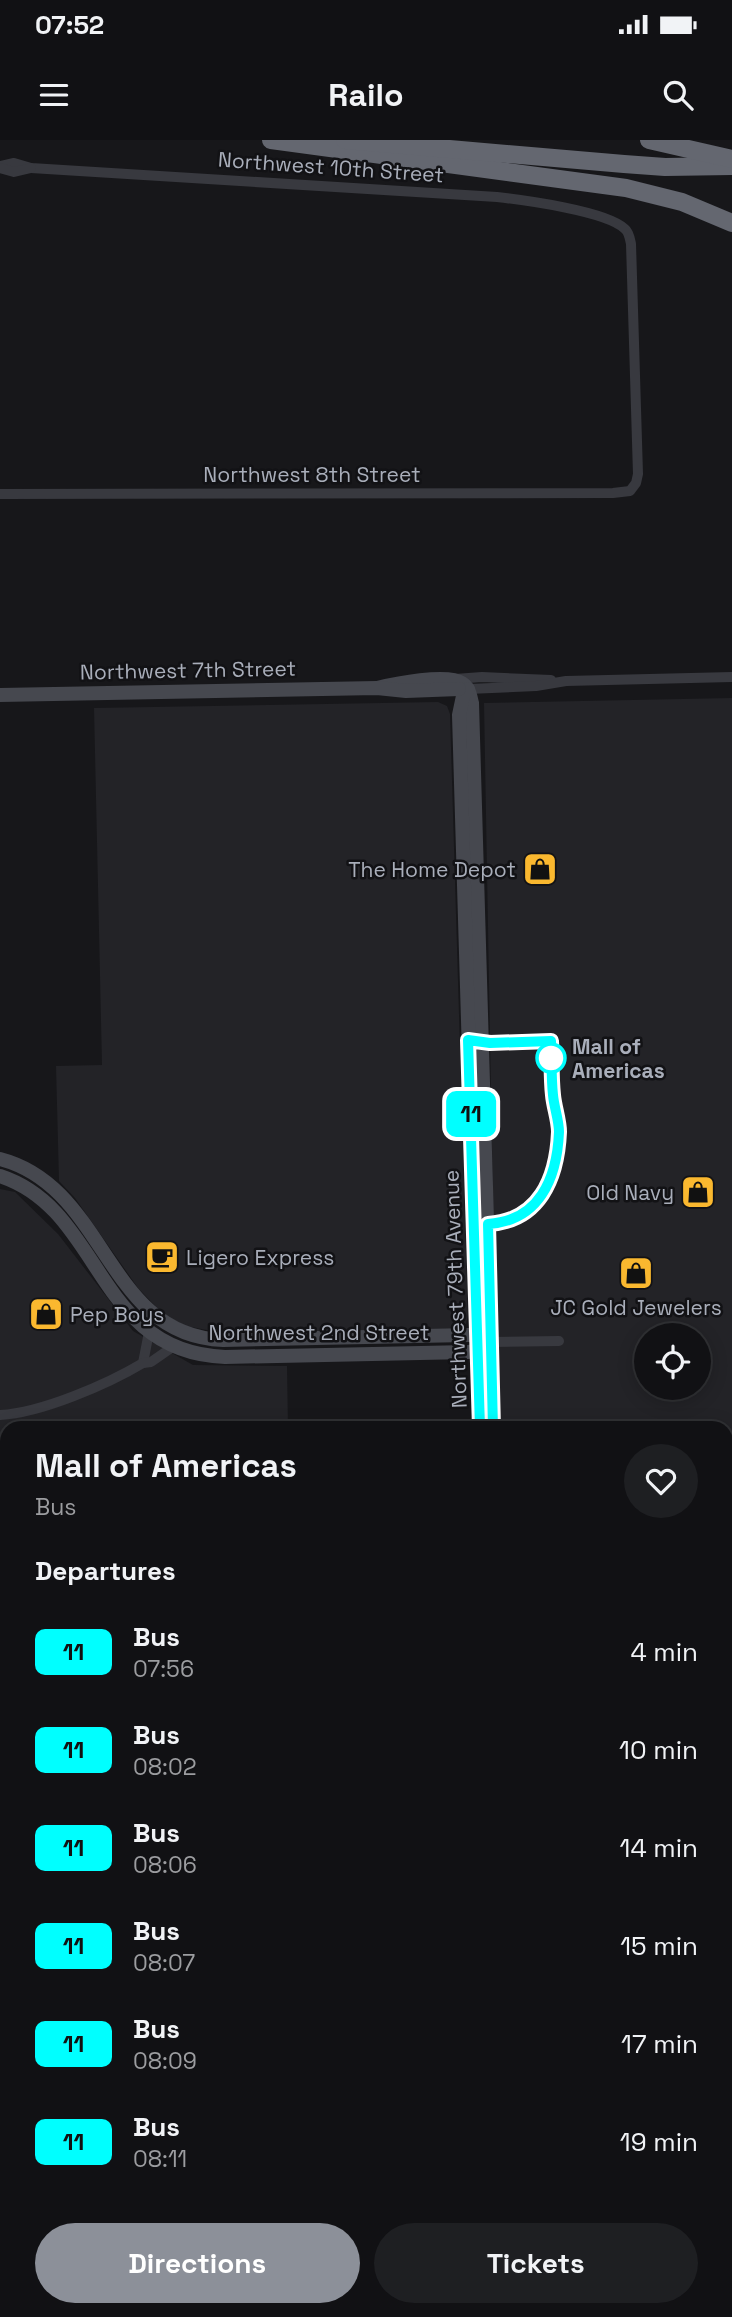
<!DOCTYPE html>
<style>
body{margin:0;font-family:"Space Grotesk",sans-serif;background:#1e1f22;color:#f1f3f6;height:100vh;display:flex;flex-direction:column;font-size:26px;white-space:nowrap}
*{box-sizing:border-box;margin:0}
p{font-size:23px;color:#9c9da0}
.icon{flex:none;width:38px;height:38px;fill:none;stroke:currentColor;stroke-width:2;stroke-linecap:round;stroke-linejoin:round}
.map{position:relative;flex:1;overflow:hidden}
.panel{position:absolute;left:0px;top:1281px;width:733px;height:896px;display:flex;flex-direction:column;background:#111114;border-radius:21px 21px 0 0;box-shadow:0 4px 18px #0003,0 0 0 2px #303134}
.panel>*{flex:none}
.badge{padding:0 14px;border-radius:10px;font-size:24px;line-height:46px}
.tools{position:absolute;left:634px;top:1183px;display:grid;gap:14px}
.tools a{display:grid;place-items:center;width:77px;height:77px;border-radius:50%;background:#111114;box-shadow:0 4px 18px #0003,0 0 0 2px #303134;font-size:35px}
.map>.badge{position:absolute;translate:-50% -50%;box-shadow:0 0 0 4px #fff}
h2{padding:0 35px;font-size:26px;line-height:63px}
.round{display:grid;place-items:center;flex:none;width:74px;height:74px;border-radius:37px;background:#1e1f22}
.summary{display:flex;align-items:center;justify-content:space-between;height:119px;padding:0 35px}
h1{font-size:33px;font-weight:800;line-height:52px}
.action{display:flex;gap:14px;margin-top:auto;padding:14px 35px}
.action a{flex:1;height:80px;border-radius:42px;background:#8c9099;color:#fff;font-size:28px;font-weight:800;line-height:80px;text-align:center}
.action a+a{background:#1e1f22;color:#f1f3f6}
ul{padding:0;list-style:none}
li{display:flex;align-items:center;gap:21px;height:98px;padding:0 35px}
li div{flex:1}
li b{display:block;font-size:26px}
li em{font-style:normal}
li .badge{min-width:77px;font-weight:700;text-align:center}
.status{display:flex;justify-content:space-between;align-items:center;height:49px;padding:0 35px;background:#111114;direction:ltr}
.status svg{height:19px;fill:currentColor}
header{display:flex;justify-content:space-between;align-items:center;height:91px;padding:0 35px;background:#111114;font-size:32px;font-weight:800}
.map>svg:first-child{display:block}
</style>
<div class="status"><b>07:52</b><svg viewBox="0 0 49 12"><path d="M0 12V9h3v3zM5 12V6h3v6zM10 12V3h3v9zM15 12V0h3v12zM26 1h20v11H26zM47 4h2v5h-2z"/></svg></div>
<header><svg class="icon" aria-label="menu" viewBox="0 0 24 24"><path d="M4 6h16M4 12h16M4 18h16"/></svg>Railo<svg class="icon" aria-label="search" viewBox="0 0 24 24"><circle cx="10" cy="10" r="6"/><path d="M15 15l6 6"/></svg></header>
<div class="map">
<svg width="732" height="2177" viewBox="0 0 732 2177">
<rect width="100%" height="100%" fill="#17171a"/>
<g fill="#232327" fill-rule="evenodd">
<path d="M732,558V1462L726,1470V1288H497L484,563ZM646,1195H698V1248H646Z"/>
<polygon points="438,562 447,566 450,574 468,1175 466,1184 459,1188 222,1193 186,1186 164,1175 138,1148 75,1058 59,1041 56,926 102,925 94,568"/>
<polygon points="0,1049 15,1052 58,1094 133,1191 193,1225 287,1226 288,1288 7,1288 7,1520 0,1520"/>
<rect x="726" y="1556" width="6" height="225"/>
</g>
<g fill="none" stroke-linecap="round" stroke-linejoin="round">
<g stroke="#38393f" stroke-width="10">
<path d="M0,26L14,23L31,28L497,57C523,60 607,71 625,89C629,92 630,99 631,104L638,334L636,343L630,351L613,353L0,354"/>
<polyline points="0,28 14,32 31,28"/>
<polyline points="455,539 482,537 551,540"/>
<polyline points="468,549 536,546 566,541 732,537"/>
<polyline points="491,1202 559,1201"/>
<polyline points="143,1223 149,1192"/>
<path d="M0,1275C41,1273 108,1244 143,1223L151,1222L174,1206"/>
<polyline points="726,1793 732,1793"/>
<polyline points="0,1806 7,1806"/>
<polyline points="726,1818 732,1812"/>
<polyline points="726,2049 732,2049"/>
<polyline points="0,2063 7,2062"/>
<polyline points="103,2170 104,2177"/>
<polyline points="218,2170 219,2177"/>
<polyline points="334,2170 334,2177"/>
<polyline points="449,2170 449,2177"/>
<polyline points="564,2170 564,2177"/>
<polyline points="678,2170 679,2177"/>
<polyline points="364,2177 371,2170"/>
</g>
<g stroke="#46484f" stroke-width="14">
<path d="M377,548C394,544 447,533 462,543C469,547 470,555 472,563L493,1288"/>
<polyline points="468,549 463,556 459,575 480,1288"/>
<polyline points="0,555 377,548 406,551 459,549"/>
<path d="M0,1019C108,1047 105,1196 223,1200L467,1195H477L483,1199"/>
<path d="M0,1036C104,1070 94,1212 225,1217L468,1212L478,1211L484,1207"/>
</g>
<g stroke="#54565e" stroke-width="16">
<polyline points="726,1516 732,1516"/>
<polyline points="0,1534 7,1534"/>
<polyline points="726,1544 732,1544"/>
<polyline points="0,1554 7,1554"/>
</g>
<g stroke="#646770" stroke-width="18">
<polyline points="271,0 626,48 682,62 732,83"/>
<polyline points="345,0 624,24 665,27 732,26"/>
<polyline points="649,0 732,19"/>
<polyline points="726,1499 732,1494"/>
</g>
</g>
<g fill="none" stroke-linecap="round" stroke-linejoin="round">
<g stroke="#fff" stroke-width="16">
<path id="line" d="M480,1288L468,900L490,903L551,901C552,919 551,937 553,955C554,967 559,980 559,992C557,1039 539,1081 488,1084L493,1288"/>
</g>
<use href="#line" stroke="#0ff" stroke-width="10"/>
</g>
<defs>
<g id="shop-square" transform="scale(1.75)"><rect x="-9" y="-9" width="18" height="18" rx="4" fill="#fab82f" stroke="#121215"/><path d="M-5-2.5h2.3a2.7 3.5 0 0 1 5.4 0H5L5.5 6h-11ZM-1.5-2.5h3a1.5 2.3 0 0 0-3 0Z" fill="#111"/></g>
<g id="cafe-square" transform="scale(1.75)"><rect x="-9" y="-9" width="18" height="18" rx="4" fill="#fab82f" stroke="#121215"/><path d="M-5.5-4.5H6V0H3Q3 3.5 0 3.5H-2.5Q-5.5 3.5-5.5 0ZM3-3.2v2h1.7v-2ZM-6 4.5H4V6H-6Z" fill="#111"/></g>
</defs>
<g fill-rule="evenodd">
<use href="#shop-square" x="540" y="729"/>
<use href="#shop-square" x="698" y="1052"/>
<use href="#cafe-square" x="162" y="1117"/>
<use href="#shop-square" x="636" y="1133"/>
<use href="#shop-square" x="46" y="1174"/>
</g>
<circle fill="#fff" stroke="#0ff" stroke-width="3.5" cx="551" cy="918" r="14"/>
<g text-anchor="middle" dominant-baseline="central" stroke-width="5" stroke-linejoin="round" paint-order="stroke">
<g font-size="21" fill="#a9aeba" stroke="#121215">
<text transform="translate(331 27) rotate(4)">Northwest 10th Street</text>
<text x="312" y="334">Northwest 8th Street</text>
<text transform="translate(188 530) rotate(-1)">Northwest 7th Street</text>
<text transform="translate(455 1149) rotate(-92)">Northwest 79th Avenue</text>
<text x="319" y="1192">Northwest 2nd Street</text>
</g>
<g font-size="21" fill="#a9aeba" stroke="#121215" text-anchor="end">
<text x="516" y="729">The Home Depot</text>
<text x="674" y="1052">Old Navy</text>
<text x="186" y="1117" text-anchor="start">Ligero Express</text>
<text x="636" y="1167" text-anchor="middle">JC Gold Jewelers</text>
<text x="70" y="1174" text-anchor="start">Pep Boys</text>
</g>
<g font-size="21" font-weight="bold" fill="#a9aeba" stroke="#121215" text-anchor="start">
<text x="572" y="906">Mall of<tspan x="572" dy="24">Americas</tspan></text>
</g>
</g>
</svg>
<div class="tools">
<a><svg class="icon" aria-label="locate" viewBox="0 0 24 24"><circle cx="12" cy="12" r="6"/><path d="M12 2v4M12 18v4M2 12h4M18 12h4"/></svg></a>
</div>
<b class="badge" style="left:471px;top:974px;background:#0ff;color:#111">11</b>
<section class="panel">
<div class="summary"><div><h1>Mall of Americas</h1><p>Bus</p></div><a class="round"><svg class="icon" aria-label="heart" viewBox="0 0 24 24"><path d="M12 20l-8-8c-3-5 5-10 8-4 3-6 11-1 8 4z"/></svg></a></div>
<h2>Departures</h2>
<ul>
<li><span class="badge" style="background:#0ff;color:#111">11</span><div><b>Bus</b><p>07:56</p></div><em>4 min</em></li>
<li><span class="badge" style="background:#0ff;color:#111">11</span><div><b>Bus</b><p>08:02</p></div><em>10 min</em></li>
<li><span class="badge" style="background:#0ff;color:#111">11</span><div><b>Bus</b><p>08:06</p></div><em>14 min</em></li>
<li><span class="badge" style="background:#0ff;color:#111">11</span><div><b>Bus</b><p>08:07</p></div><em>15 min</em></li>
<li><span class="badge" style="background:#0ff;color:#111">11</span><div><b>Bus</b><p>08:09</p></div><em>17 min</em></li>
<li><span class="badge" style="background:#0ff;color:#111">11</span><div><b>Bus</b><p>08:11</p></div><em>19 min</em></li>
</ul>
<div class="action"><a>Directions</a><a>Tickets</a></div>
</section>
</div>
